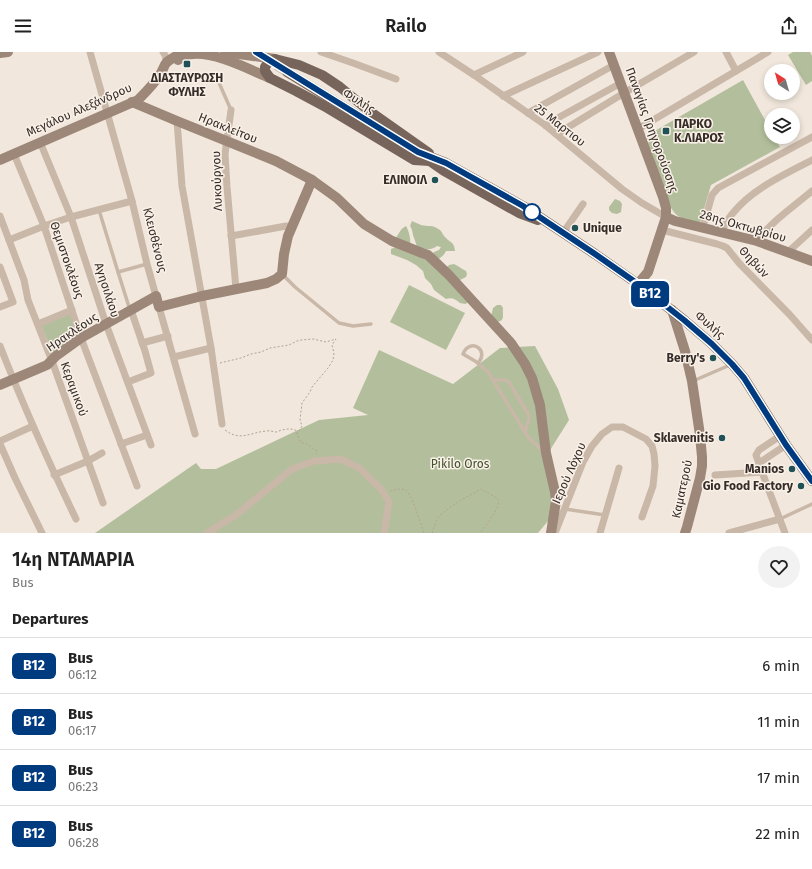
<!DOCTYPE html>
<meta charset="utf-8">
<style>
body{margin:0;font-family:"Fira Sans",sans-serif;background:#f2f2f2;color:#222;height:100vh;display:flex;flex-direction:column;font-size:15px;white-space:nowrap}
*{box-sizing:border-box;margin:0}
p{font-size:13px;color:#767676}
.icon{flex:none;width:22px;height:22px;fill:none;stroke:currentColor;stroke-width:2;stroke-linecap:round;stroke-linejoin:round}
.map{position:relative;height:481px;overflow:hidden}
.panel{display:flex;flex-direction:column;background:#fff;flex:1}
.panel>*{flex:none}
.badge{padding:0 8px;border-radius:6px;font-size:14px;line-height:26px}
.needle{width:26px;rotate:323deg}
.controls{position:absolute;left:764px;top:12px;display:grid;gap:8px}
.controls a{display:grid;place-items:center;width:36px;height:36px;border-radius:50%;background:#fff;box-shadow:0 2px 6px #0003;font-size:20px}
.map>.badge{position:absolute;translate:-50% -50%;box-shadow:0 0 0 2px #fff}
h2{padding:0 12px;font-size:15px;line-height:36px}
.round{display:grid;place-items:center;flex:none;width:42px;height:42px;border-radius:21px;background:#f2f2f2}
.head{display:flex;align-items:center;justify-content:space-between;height:68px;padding:0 12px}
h1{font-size:19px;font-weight:600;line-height:30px}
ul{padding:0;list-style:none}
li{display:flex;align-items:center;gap:12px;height:56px;padding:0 12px;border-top:1px solid #e0e0e0}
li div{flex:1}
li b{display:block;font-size:15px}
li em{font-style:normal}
li .badge{min-width:44px;font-weight:700;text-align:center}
header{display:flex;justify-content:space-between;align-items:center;height:52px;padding:0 12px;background:#fff;font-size:18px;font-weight:600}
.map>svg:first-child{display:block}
</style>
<header><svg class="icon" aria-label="menu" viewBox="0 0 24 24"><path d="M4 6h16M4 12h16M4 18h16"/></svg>Railo<svg class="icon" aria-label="share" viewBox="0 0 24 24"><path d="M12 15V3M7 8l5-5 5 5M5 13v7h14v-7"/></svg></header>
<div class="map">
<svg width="812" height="481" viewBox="0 0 812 481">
<rect width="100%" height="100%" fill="#f1e7dc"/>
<g fill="#b3bf9c">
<polygon points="793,0 810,0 812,4 812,29 806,33 788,3"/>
<path d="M743,28L771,79V85H774L780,95L711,133L700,171C685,168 676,167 669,152L646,84Z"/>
<polygon points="615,147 620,149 622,152 621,160 617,162 612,161 609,158 609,155"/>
<path d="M412,169C415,170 418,172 421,173C428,175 432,172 440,178C443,181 443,184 446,186C451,191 454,190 455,199H446C444,203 442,205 438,207L432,203L434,200L439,198L441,195L437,194C430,199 425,197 417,195C416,191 415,189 414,186C412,181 413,178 410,174Z"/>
<path d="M406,174C409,179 411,187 410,193L395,187C399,182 400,177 406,174Z"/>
<path d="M396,195L428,207L469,250L465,252L460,251C455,247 452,245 446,247L434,238L431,232L425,226L423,219L416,213L407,208L391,202V197Z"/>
<path d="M454,212C459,214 461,217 466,219L467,222L466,225L458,229L446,216L449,213Z"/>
<polygon points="409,233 465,261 446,298 390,270"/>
<path d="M497,253H501L503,256C502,263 506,269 496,270L491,265L493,256Z"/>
<polygon points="71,260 79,285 53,301 41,273"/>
<polygon points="535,294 558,337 569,368 545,406 553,453 548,469 538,481 95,481 196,411 201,417 216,417 319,368 368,363 353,356 379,298 453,332 500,296"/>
</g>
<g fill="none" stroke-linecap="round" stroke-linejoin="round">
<polyline stroke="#ccc2b8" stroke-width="10" stroke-dasharray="10 5" stroke-linecap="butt" points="264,5 287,20"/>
<g stroke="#b4a292" stroke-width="1" stroke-dasharray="2 2" stroke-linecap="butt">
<polyline points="220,311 241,306 251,302 261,300 270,296 289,293 297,289 301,288 313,287 326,290 336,287 332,293 334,301 333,308 328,316 312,335 310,340 302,351 300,368 302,374 297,382"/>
<path d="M225,378C241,390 250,380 267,379C270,378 273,380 276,380C278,380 280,378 282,378C287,377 292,376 297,379V382L301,391C310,391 310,396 317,399L316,402"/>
<path d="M390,439C394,438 401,436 405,438C412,441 421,473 424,481"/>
<path d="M432,481L437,467L441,462L461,448L481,437C485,440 495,444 498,447C502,454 485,475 480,481"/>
</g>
<g stroke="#c9b7a8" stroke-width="3.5">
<polyline points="216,24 231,58"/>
<polyline points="99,158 118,220 130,258"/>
<polyline points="118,220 147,212"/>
<polyline points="283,223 295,235 339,271 353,274 371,272"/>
<path d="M478,311C490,298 470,285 463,302L475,309L488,320L528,385L534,391L543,399"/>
<polyline points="494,328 505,328 509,330 528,362 529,367 525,379"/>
<polyline points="693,329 730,313"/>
<polyline points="565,457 605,463"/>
<polyline points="780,467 812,452"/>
</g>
<g stroke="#c9b7a8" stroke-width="7">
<polyline points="90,0 132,149 147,212 156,244"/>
<polyline points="163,0 166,5 165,13"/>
<polyline points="321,0 353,11 396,27"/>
<polyline points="439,0 474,23 545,73 622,137 642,151 666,165"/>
<polyline points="726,0 736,19"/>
<polyline points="474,23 523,0"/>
<polyline points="503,44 598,0"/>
<polyline points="231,58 225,102 227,135 236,237"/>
<polyline points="528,61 614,13"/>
<polyline points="177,69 182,134 211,296 222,372"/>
<polyline points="545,73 621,31"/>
<polyline points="638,77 768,0"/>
<polyline points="557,82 624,41 694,0"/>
<polyline points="40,90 71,165 106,272 151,393"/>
<polyline points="14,102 44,174 81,286 137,434"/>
<polyline points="0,164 24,228 28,248 52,309 103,451"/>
<polyline points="703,175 712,143 718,136 812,85"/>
<polyline points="662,178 717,192 723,194 727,196 739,211 790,263 812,288"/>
<path d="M722,179C725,173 728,166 733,161C752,137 785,122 812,108"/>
<polyline points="563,181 583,152"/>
<polyline points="231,184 286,174 292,175"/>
<polyline points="9,188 44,174 71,165 132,149"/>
<path d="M757,189C772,169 793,155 812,139"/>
<polyline points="788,200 812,178"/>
<polyline points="0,215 13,250 0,255"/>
<polyline points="159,255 195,382"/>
<polyline points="38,272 72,258"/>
<polyline points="142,291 168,284"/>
<path d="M0,294C23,353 49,411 76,467"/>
<polyline points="174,305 211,296"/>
<polyline points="128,330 151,321 145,299 131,258"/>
<polyline points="780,384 759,398 756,403 762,420 785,481"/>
<polyline points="0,389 33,374"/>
<polyline points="0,392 15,426 42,481"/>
<polyline points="121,392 147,383"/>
<polyline points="759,411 786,393"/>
<polyline points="54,423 88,409 102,401"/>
<polyline points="715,423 762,420"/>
<polyline points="207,481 236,463 292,417 314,409 341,407 359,416 381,437 389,450 384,481"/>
<polyline points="555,481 583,410 592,394 602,382 612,375 623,375 646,387 652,394 654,402 655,414 653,434 642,465"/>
<polyline points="600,481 619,416"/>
<polyline points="729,481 780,467"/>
</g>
<g stroke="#9c8779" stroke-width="10">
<polyline points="225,0 275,7"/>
<polyline points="609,0 663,145 666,156 666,165 648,220 638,232"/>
<polyline points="0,1 8,0"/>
<path d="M178,8C183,5 187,2 193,2C216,0 248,17 270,26"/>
<polyline points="132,50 177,69 276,109 312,128 337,146 364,172 392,189 422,201 428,203 448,222 511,291 525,312 532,326 540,353 546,401 555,440 556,449 551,481"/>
<path d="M0,108L138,48C146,40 155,31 161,21C163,18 164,13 167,10C172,6 178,3 183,0"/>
<polyline points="666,165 675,169 757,189 812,209"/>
<polyline points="672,258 685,299 692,329 700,383 702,405 702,414 700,426 687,475 685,481"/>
<polyline points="0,333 47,313 56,304 81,286 156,244 159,255 202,244 267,231 276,227 282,222 284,202 288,184 312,128"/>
</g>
<g stroke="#77645a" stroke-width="10">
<polyline points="287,20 411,96"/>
<polyline points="418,100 446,111 523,154 595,202 642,235 684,268 712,292 732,312 744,326 786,393 812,429"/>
<polyline points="429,101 368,58 340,35 322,23 299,13 275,7 269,10 267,12 265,15 265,19 270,26 296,39 324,54 414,108 430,109"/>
<polyline points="431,110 444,119 519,161 538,168"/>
</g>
</g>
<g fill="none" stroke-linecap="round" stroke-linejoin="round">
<g stroke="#fff" stroke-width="9">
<polyline id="line" points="256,0 418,100 446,111 523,154 595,202 638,232 684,268 712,292 732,312 744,326 786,393 812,429"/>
</g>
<use href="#line" stroke="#003b80" stroke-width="6"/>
</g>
<g fill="#1f5156" stroke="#f9f1e8" stroke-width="1.5">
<rect x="183" y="8" width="8" height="8" rx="2"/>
<rect x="662" y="75" width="8" height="8" rx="2"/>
<circle cx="435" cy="128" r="4"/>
<circle cx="575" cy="176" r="4"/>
<circle cx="713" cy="306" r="4"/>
<circle cx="722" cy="386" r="4"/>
<circle cx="792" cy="417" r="4"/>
<circle cx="801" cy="434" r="4"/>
</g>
<circle fill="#fff" stroke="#003b80" stroke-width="2" cx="532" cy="160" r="8"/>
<g text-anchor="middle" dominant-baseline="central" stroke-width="3" stroke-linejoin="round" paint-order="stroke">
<g font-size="12" font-weight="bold" fill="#362c28" stroke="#f9f1e8" text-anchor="end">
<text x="187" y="26" text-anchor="middle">ΔΙΑΣΤΑΥΡΩΣΗ<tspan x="187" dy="14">ΦΥΛΗΣ</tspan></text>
<text x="674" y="72" text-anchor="start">ΠΑΡΚΟ<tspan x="674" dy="14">Κ.ΛΙΑΡΟΣ</tspan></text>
<text x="427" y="128">ΕΛΙΝΟΙΛ</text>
<text x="583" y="176" text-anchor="start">Unique</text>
<text x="705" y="306">Berry's</text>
<text x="714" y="386">Sklavenitis</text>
<text x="784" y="417">Manios</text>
<text x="793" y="434">Gio Food Factory</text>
</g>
<g font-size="12" fill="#362c28" stroke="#f9f1e8">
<text transform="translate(359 49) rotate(32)">Φυλής</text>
<text transform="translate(79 58) rotate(-24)">Μεγάλου Αλεξάνδρου</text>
<text transform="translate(560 73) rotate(38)">25 Μαρτιου</text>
<text transform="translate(228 76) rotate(22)">Ηρακλείτου</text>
<text transform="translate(652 78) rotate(70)">Παναγίας Γρηγορούσσης</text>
<text transform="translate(217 129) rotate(-92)">Λυκούργου</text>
<text transform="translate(743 174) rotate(16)">28ης Οκτωβρίου</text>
<text transform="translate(155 188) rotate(76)">Κλεισθένους</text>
<text transform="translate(67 208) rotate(71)">Θεμιστοκλέους</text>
<text transform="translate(754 210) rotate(47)">Θηβών</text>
<text transform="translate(107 238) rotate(72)">Αγησιλάου</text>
<text transform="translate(710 273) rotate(41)">Φυλής</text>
<text transform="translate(72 280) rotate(-34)">Ηρακλέους</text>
<text transform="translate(74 337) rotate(70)">Κεραμικού</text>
<text transform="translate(569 421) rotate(-66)">Ιερού Λόχου</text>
<text transform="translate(682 437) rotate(-78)">Καματερού</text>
</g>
<g font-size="12" fill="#44532d" stroke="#f9f1e8">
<text x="460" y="412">Pikilo Oros</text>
</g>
</g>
</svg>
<div class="controls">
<a><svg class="needle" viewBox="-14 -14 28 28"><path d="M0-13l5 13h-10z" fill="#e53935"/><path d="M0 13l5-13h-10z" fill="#767676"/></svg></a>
<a><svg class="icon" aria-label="layers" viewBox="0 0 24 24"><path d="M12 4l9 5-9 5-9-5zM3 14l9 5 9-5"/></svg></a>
</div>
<b class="badge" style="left:650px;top:242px;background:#003b80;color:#fff">Β12</b>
</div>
<section class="panel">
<div class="head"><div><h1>14η ΝΤΑΜΑΡΙΑ</h1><p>Bus</p></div><a class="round"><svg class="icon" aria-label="heart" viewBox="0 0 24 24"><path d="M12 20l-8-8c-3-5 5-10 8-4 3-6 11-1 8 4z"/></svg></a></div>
<h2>Departures</h2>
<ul>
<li><span class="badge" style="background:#003b80;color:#fff">Β12</span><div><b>Bus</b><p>06:12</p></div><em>6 min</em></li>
<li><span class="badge" style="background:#003b80;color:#fff">Β12</span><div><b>Bus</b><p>06:17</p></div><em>11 min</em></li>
<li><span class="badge" style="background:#003b80;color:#fff">Β12</span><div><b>Bus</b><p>06:23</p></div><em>17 min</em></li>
<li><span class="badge" style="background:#003b80;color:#fff">Β12</span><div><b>Bus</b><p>06:28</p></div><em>22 min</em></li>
</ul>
</section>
